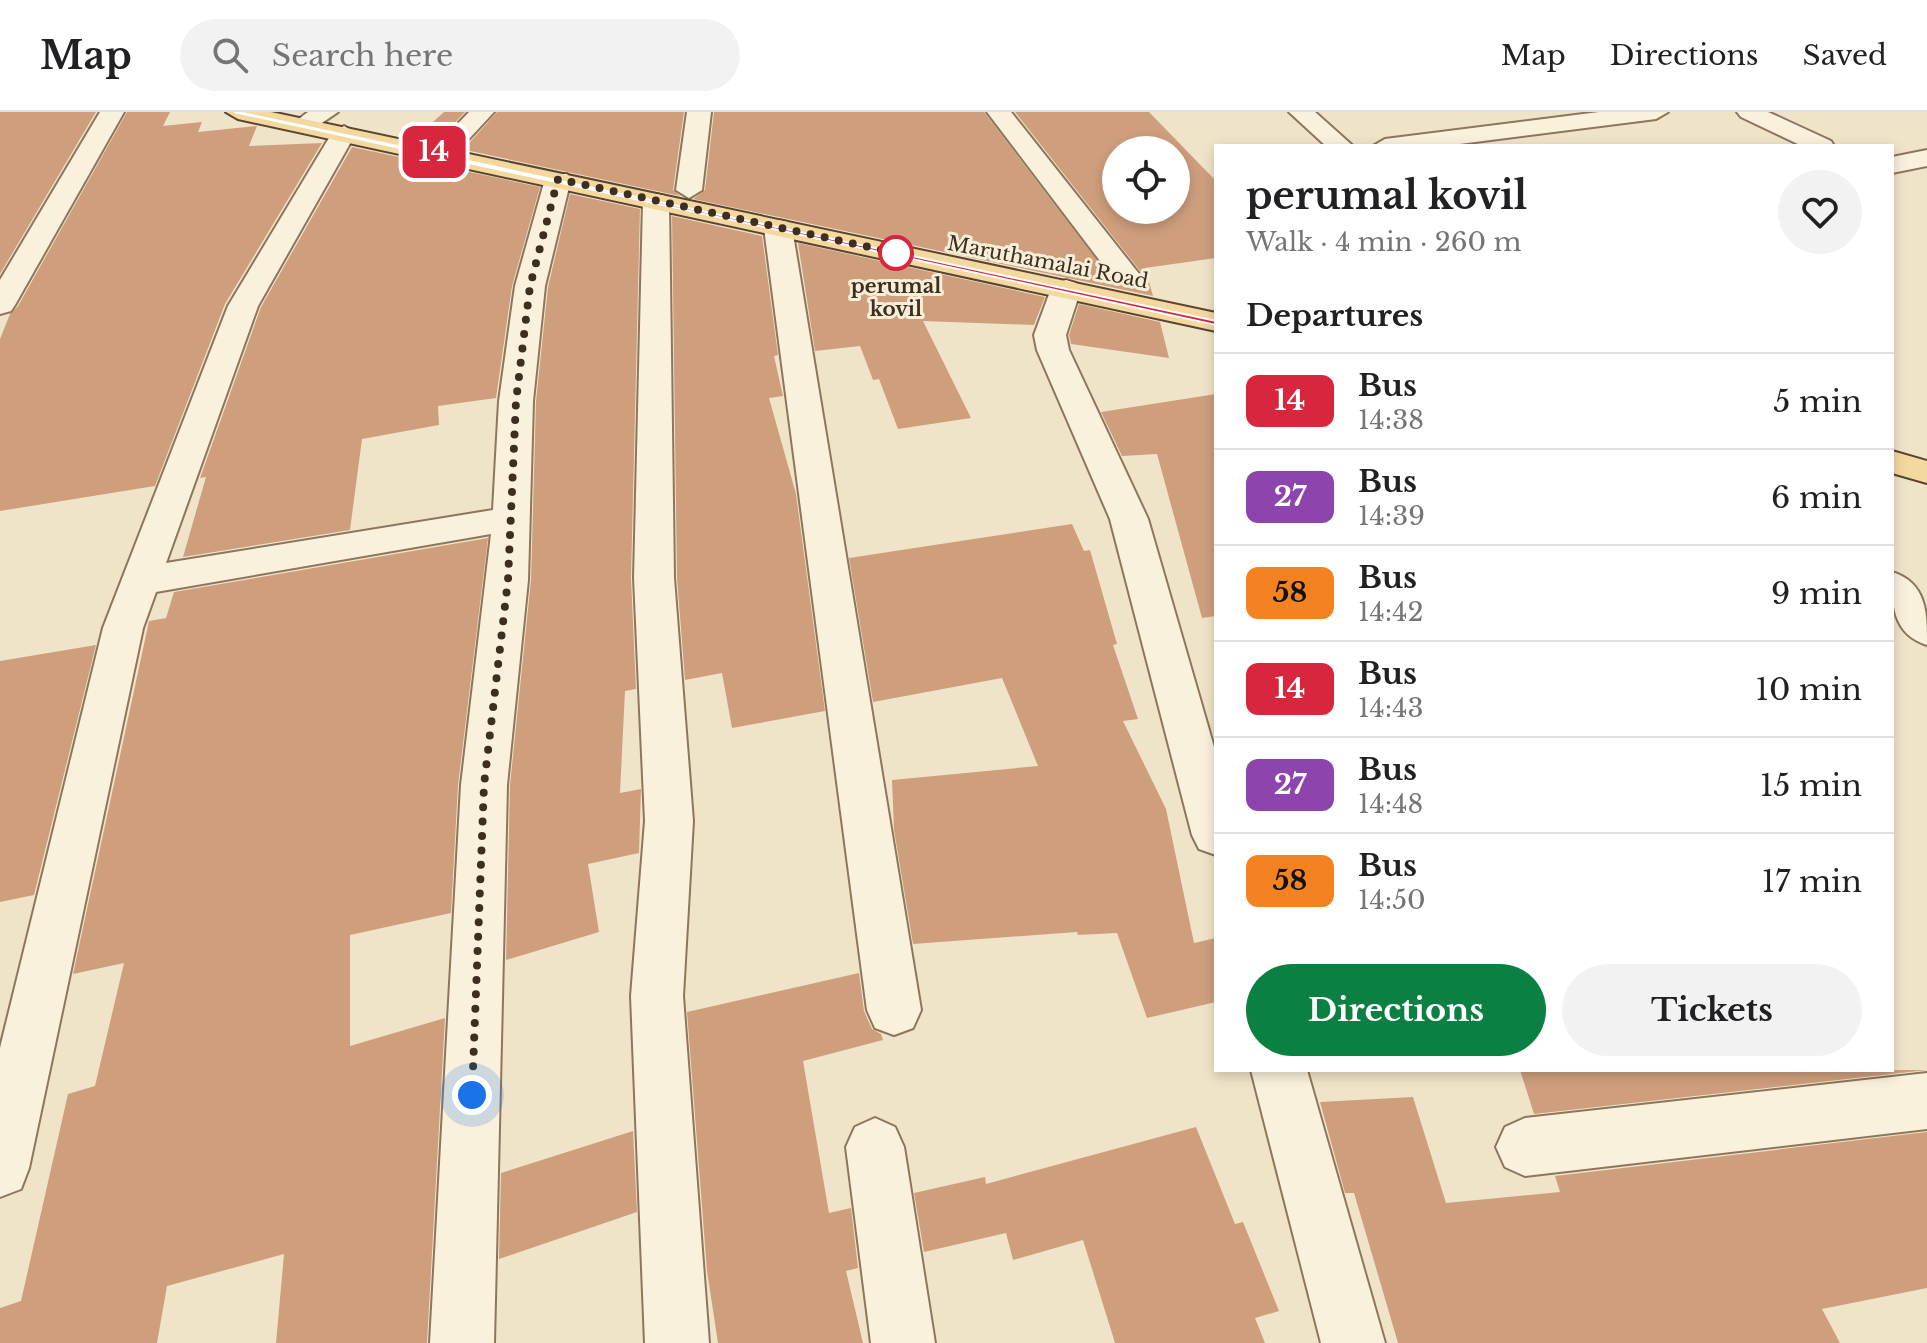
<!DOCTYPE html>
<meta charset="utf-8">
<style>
body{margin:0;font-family:"Libre Baskerville",serif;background:#f2f2f2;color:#202124;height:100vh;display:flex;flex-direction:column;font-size:30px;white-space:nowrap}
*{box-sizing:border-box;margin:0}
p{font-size:26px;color:#757577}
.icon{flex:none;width:44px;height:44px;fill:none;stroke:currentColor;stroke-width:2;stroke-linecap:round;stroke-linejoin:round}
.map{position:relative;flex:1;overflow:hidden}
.drawer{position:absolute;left:1214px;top:32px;width:680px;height:928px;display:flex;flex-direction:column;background:#fff;border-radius:0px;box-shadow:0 4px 12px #0003}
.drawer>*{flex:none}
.badge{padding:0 16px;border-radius:12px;font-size:28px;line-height:52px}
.tools{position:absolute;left:1102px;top:24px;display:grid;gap:16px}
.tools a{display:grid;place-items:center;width:88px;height:88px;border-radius:50%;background:#fff;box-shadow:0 4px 12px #0003;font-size:40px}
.you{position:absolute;width:40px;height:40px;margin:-20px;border:6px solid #fff;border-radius:50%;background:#1a73e8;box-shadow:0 0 0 12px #1a73e833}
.map>.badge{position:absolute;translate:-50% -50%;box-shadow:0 0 0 4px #fff}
h2{padding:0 32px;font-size:30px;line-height:72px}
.round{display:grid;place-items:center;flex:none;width:84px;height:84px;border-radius:42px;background:#f2f2f2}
.head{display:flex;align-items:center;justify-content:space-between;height:136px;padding:0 32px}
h1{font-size:38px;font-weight:700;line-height:60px}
.primary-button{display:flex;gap:16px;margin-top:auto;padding:16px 32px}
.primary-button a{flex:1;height:92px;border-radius:48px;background:#0b8043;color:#fff;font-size:32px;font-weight:700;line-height:92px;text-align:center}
.primary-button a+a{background:#f2f2f2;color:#202124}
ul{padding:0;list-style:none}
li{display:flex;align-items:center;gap:24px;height:96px;padding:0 32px;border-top:2px solid #e0e0e0}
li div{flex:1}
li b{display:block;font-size:30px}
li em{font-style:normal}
li .badge{min-width:88px;font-weight:700;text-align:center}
header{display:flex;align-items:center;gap:48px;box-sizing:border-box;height:112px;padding:0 40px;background:#fff;border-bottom:2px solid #e0e0e0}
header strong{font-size:38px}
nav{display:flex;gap:44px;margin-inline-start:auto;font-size:28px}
.search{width:560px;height:72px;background:#f2f2f2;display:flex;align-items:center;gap:20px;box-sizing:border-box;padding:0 28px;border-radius:44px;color:#757577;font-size:30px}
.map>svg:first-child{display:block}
</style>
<header>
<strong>Map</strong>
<div class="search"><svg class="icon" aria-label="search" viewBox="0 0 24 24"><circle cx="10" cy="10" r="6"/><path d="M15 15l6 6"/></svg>Search here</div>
<nav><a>Map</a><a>Directions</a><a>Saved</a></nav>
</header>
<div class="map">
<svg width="1927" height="1231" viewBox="0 0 1927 1231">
<rect width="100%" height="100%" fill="#f0e4c8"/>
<g fill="#cf9f7d" fill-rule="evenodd">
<polygon points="0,0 96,0 0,162"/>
<polygon points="127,0 170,0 163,14 202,10 198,20 257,14 249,34 322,31 225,192 155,374 0,399 0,227 10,202 18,194"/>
<polygon points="444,0 465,0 445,21 450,31 470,30 497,0 684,0 673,78 680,84 414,27"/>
<path d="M714,0H984L1116,173H1136L1144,164L1015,0H1149L1216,69V146L1145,156L1153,184L693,87L705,78ZM1116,38H1176V98H1116Z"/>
<polygon points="352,35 540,75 512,174 496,286 438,294 439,313 362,327 350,418 183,445 206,365 200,366 261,195"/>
<polygon points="570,82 640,97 631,466 636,577 625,579 620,681 641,677 639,741 588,752 599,820 506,848 510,673 531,468 536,289 548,175"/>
<polygon points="672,104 762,124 778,243 774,244 783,284 769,286 796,382 825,599 732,616 722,561 685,568 677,466"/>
<polygon points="798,131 1045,185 1034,213 923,209 971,306 898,317 879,267 873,268 860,234 815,239"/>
<polygon points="1079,192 1160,210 1169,246 1071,232 1069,223"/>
<polygon points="1216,282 1216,504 1202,506 1157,342 1122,344 1101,300"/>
<polygon points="1072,412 1084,439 1090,438 1117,532 1113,533 1138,607 1123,609 1166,697 1194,831 1216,826 1216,890 1147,906 1117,821 1078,823 1077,820 913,832 894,718 892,668 1038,654 1002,566 873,590 849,446"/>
<polygon points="488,426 458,673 451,801 350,823 350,934 445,906 427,1231 276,1231 284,1142 167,1174 157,1231 0,1231 0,1196 21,1189 68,982 95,974 124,851 73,862 149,509 166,506 174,480"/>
<polygon points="96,533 34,783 0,790 0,549"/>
<polygon points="859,861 864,899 872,917 881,922 883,928 803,949 829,1101 851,1096 858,1156 846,1159 863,1231 718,1231 707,1159 687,900"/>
<polygon points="1520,958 1927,958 1534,1002"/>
<polygon points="1413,985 1446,1091 1560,1080 1555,1064 1927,1020 1927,1176 1822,1197 1840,1231 1398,1231 1354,1081 1345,1081 1320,990"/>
<polygon points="1196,1015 1235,1112 1243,1110 1279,1199 1255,1206 1265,1231 1115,1231 1083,1128 1013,1148 1006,1121 924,1140 914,1081 985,1065 986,1072"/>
<polygon points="633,1019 637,1100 499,1147 501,1061"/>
</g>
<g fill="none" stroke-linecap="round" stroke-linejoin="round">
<g stroke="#8d765c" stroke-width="4">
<g id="street">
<polygon points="100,0 124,0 15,193 11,199 0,202 0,168"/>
<polygon points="308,0 338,0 313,17 295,17 292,12"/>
<polygon points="469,0 494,0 468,28 450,28 447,23"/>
<polygon points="687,0 711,0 702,78 689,86 676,78"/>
<polygon points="987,0 1011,0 1136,158 1141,164 1136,170 1116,170"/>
<polygon points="1289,0 1315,0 1353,34 1326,34"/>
<polygon points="1599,0 1668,0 1656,7 1444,34 1373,34 1385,27"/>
<polygon points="1737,0 1768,0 1831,29 1834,34 1802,34 1741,5"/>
<polygon points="344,14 356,21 258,194 166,451 493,398 499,289 515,174 545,67 549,62 567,62 571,67 545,174 533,289 528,468 507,673 494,1231 430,1231 461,673 491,422 156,480 143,516 29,1056 21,1077 0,1085 0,936 103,516 228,194 332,21"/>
<polygon points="1927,38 1927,54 1892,61 1892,45"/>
<polygon points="656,82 665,84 669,90 674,466 693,709 683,884 709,1231 645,1231 631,884 645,709 634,466 643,90 647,84"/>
<polygon points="778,108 788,110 792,116 921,898 913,916 894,923 875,916 867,898 764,116 768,110"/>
<polygon points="1066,168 1076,171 1081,177 1066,223 1069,238 1148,407 1216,642 1216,743 1199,737 1192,723 1110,407 1037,238 1034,223 1051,177 1056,171"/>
<path d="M1892,460C1927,471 1927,501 1927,533C1892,522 1892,492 1892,460Z"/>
<polygon points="1251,958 1307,958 1385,1231 1321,1231"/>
<polygon points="1927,961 1927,1017 1525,1064 1505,1055 1496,1035 1505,1015 1525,1006"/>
<polygon points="875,1006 895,1015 904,1035 935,1231 871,1231 846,1035 855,1015"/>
</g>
</g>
<g stroke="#5b4430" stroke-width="4">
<g id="primary">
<polygon points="226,0 271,0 1216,201 1216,219 238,7"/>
<polygon points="1892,339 1927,349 1927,371 1892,361"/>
</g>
</g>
<use href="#street" fill="#faf1dc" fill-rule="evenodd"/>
<use href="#primary" fill="#f3d9a0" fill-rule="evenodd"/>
</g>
<polygon fill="#d7263d" stroke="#fff" stroke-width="2" points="234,0 238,0 1221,210 1216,213"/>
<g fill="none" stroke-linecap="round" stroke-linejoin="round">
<polyline stroke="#3d2e20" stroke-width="8" stroke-dasharray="0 14.4" points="472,983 484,673 508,468 516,289 530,174 558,67 896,141"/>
</g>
<circle fill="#fff" stroke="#d7263d" stroke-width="4" cx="896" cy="141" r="16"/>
<g text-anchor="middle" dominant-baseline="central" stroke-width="6" stroke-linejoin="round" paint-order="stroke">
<g font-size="20" fill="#3d2e20" stroke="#f7eed8">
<text transform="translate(1048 150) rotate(11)">Maruthamalai Road</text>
</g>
<g font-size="20" font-weight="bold" fill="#3d2e20" stroke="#f7eed8">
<text x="896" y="174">perumal<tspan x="896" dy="23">kovil</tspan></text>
</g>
</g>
</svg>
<div class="tools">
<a><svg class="icon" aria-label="locate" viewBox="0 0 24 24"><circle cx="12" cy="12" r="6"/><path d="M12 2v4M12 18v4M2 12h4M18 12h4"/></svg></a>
</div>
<div class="you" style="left:472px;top:983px"></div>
<b class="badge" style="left:434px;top:40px;background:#d7263d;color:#fff">14</b>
<section class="drawer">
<div class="head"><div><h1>perumal kovil</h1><p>Walk · 4 min · 260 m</p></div><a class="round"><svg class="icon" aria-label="heart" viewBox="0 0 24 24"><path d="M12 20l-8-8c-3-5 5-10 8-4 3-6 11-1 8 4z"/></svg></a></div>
<h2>Departures</h2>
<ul>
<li><span class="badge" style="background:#d7263d;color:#fff">14</span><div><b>Bus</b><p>14:38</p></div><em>5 min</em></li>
<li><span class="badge" style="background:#8e44ad;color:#fff">27</span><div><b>Bus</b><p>14:39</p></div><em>6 min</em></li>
<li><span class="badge" style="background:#f58220;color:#111">58</span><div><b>Bus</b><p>14:42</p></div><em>9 min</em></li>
<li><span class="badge" style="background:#d7263d;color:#fff">14</span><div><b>Bus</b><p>14:43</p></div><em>10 min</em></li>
<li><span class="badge" style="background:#8e44ad;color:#fff">27</span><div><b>Bus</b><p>14:48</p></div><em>15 min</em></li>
<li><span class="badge" style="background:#f58220;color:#111">58</span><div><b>Bus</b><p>14:50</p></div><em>17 min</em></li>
</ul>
<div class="primary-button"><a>Directions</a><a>Tickets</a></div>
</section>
</div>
